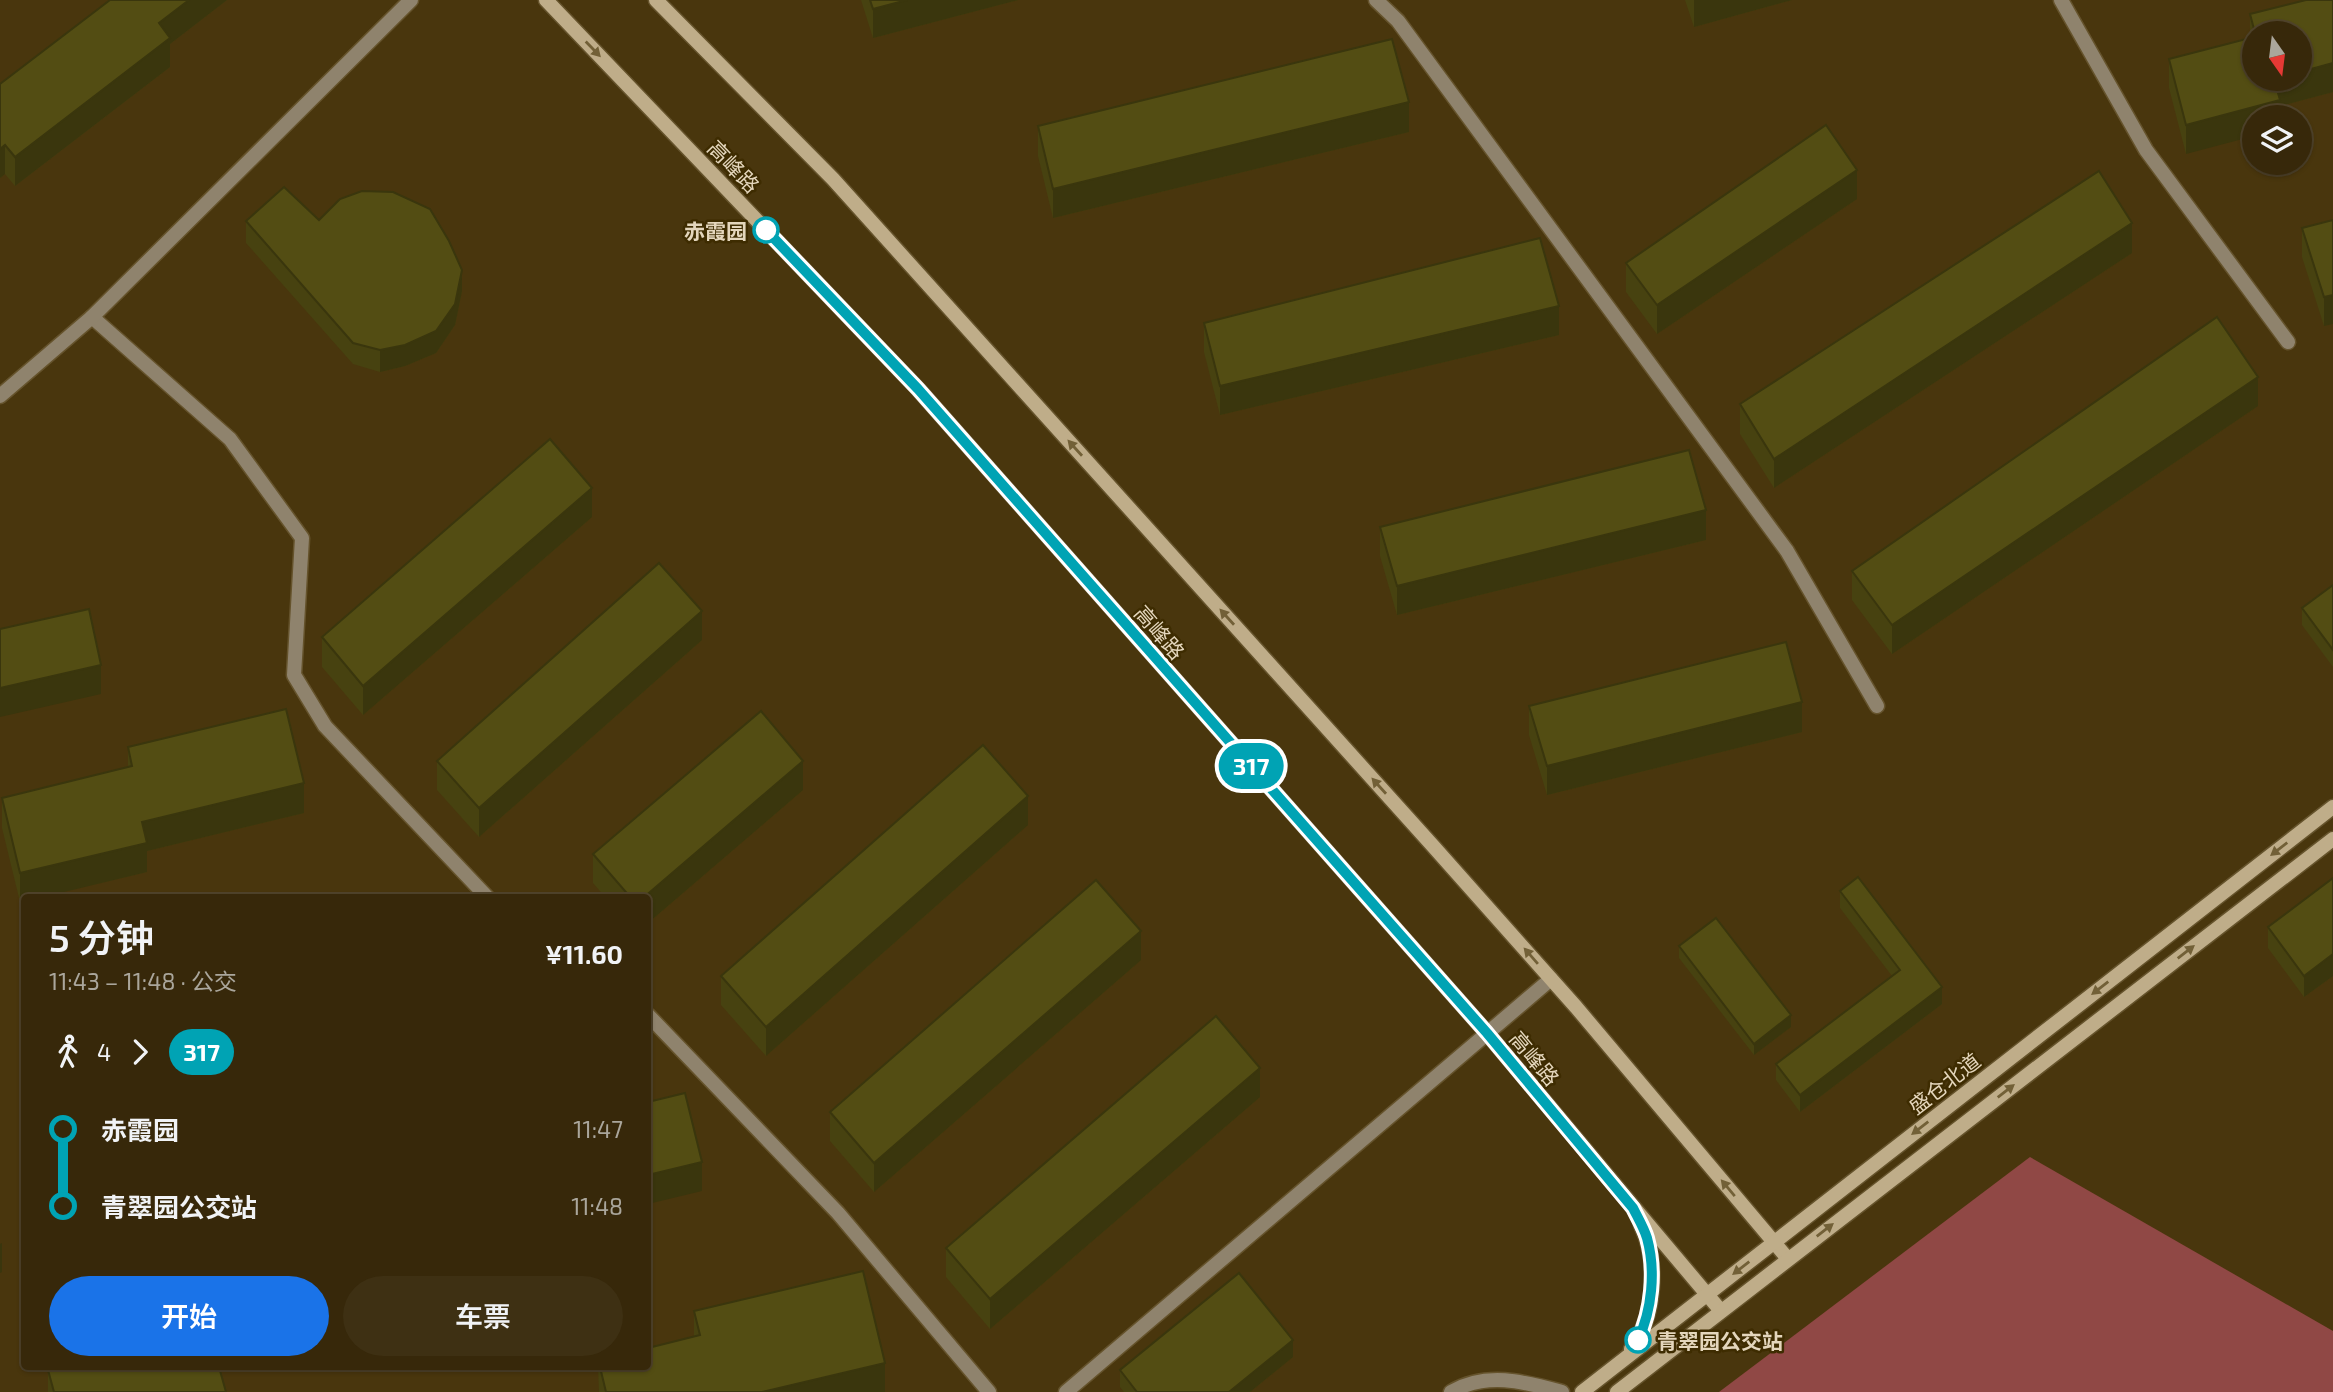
<!DOCTYPE html>
<html lang="zh">
<meta charset="utf-8">
<style>
body{margin:0;font-family:"Exo 2","Noto Sans SC",sans-serif;background:#3e3013;color:#f1f3f6;height:100vh;display:flex;flex-direction:column;font-size:26px;white-space:nowrap}
*{box-sizing:border-box;margin:0}
p{font-size:23px;color:#aaa69c}
.icon{flex:none;width:38px;height:38px;fill:none;stroke:currentColor;stroke-width:2;stroke-linecap:round;stroke-linejoin:round}
.map{position:relative;flex:1;overflow:hidden}
.drawer{position:absolute;left:21px;top:894px;width:630px;height:476px;display:flex;flex-direction:column;background:#37280a;border-radius:7px;box-shadow:0 2px 5px #0004,0 0 0 2px #51442b}
.drawer>*{flex:none}
.badge{padding:0 14px;border-radius:23px;font-size:24px;line-height:46px}
.needle{width:46px;rotate:166deg}
.fabs{position:absolute;left:2242px;top:21px;display:grid;gap:14px}
.fabs a{display:grid;place-items:center;width:70px;height:70px;border-radius:50%;background:#37280a;box-shadow:0 2px 5px #0004,0 0 0 2px #51442b;font-size:35px}
.map>.badge{position:absolute;translate:-50% -50%;box-shadow:0 0 0 4px #fff}
.legs{display:flex;align-items:center;gap:10px;height:77px;padding:0 28px;font-size:23px}
.legs p{margin-inline-start:auto}
.head{display:flex;align-items:center;justify-content:space-between;height:119px;padding:0 28px}
h1{font-size:38px;font-weight:600;line-height:52px}
.primary-button{display:flex;gap:14px;margin-top:auto;padding:14px 28px}
.primary-button a{flex:1;height:80px;border-radius:42px;background:#1a73e8;color:#fff;font-size:28px;font-weight:600;line-height:80px;text-align:center}
.primary-button a+a{background:#3e3013;color:#f1f3f6}
ul{padding:0 28px;list-style:none}
li{display:flex;align-items:center;gap:24px;height:77px;font-size:26px}
li i{display:grid;place-items:center;width:10px;height:100%;margin:0 9px;background:currentColor}
li i::after{content:'';width:18px;height:18px;margin:-9px;border:5px solid;border-radius:50%;background:#37280a}
li p{margin-inline-start:auto}
li:first-child i{background:linear-gradient(#0000 50%,currentColor 0)}
li:last-child i{background:linear-gradient(currentColor 50%,#0000 0)}
.map>svg:first-child{display:block}
</style>
<div class="map">
<svg width="2333" height="1392" viewBox="0 0 2333 1392">
<rect width="100%" height="100%" fill="#49360d"/>
<polygon fill="#904845" points="2030,1157 2333,1331 2333,1392 1719,1392"/>
<g fill="none" stroke-linecap="round" stroke-linejoin="round">
<g stroke="#65532c" stroke-width="17">
<g id="lane">
<polyline points="1376,0 1398,21 1787,551 1877,706"/>
<polyline points="2061,0 2146,150 2288,342"/>
<polyline points="92,317 230,439 302,538 294,675 325,726 488,898"/>
<polyline points="0,396 92,317 411,0"/>
<polyline points="648,1015 838,1213 989,1392"/>
<polyline points="1066,1392 1551,979"/>
<path d="M1451,1392C1487,1371 1525,1382 1562,1392"/>
</g>
</g>
<g stroke="#65532c" stroke-width="17">
<g id="secondary">
<polyline points="546,0 918,389 1487,1033 1721,1311"/>
<polyline points="656,0 833,179 1433,846 1576,1007 1788,1259"/>
<path d="M1631,1349C1655,1317 1659,1262 1641,1225"/>
<polyline points="1582,1392 2333,807"/>
<polyline points="1617,1392 2333,839"/>
</g>
</g>
<use href="#lane" stroke="#8f836d" stroke-width="14"/>
<use href="#secondary" stroke="#bfad89" stroke-width="14"/>
</g>
<g fill="#474210" fill-rule="evenodd">
<polygon points="110,0 227,0 170,44 170,67 15,186 5,174 0,178 0,84"/>
<polygon points="861,0 1018,0 873,38"/>
<polygon points="1685,0 1792,0 1694,27"/>
<path d="M2333,0V92L2280,106V117L2186,154L2169,88V59L2250,38V14ZM2254,33H2300L2254,79Z"/>
<polygon points="1038,126 1409,132 1053,218 1038,156"/>
<polygon points="1857,199 1657,334 1626,292 1626,263"/>
<polygon points="319,220 462,291 455,325 436,353 405,366 380,372 353,364 246,243 246,221"/>
<polygon points="2333,220 2324,326 2302,257 2302,228"/>
<polygon points="2132,253 1774,488 1740,434 1740,404"/>
<polygon points="1204,323 1559,335 1220,415 1204,352"/>
<polygon points="2258,406 1892,654 1852,600 1852,571"/>
<polygon points="592,517 363,715 322,667 322,637"/>
<polygon points="1380,527 1706,540 1397,615 1380,556"/>
<polygon points="2333,585 2333,667 2302,625 2302,608"/>
<polygon points="702,640 479,837 437,790 437,761"/>
<polygon points="1529,706 1802,732 1547,795 1529,735"/>
<polygon points="128,747 304,813 147,851 147,872 20,902 2,828 2,798 128,768"/>
<polygon points="803,790 648,923 648,898 606,898 593,883 593,854"/>
<polygon points="1028,825 766,1056 721,1005 721,976"/>
<polygon points="2333,878 2333,976 2304,997 2268,948 2268,927"/>
<polygon points="1840,891 1942,1004 1800,1112 1776,1080 1776,1064 1892,976 1840,908"/>
<polygon points="1679,946 1791,1027 1754,1055 1679,958"/>
<polygon points="1141,960 874,1192 830,1141 830,1112"/>
<polygon points="1260,1097 990,1329 946,1277 946,1248"/>
<polygon points="694,1311 885,1392 599,1392 598,1367 648,1367 694,1336"/>
<polygon points="1293,1357 1250,1392 1124,1392 1120,1387 1120,1370"/>
<polygon points="48,1370 226,1392 48,1392"/>
</g>
<g fill="#3a360d">
<polygon points="189,0 227,0 170,44 170,67 15,186 15,157 159,23"/>
<polygon points="907,0 1018,0 873,38 873,9"/>
<polygon points="1694,0 1792,0 1694,27"/>
<polygon points="2333,63 2333,92 2280,106 2280,117 2254,117 2254,136 2186,154 2186,125 2274,79 2300,79 2300,72"/>
<polygon points="1409,102 1409,132 1053,218 1053,189"/>
<polygon points="5,145 5,174 0,178 0,149"/>
<polygon points="1857,170 1857,199 1657,334 1657,305"/>
<polygon points="2132,223 2132,253 1774,488 1774,459"/>
<polygon points="462,270 462,291 455,325 436,353 405,366 380,372 380,350"/>
<polygon points="2333,295 2333,324 2324,326 2324,297"/>
<polygon points="1559,306 1559,335 1220,415 1220,386"/>
<polygon points="2258,377 2258,406 1892,654 1892,625"/>
<polygon points="592,488 592,517 363,715 363,686"/>
<polygon points="1706,510 1706,540 1397,615 1397,586"/>
<polygon points="702,611 702,640 479,837 479,808"/>
<polygon points="101,665 101,694 0,717 0,688"/>
<polygon points="1802,702 1802,732 1547,795 1547,766"/>
<polygon points="803,761 803,790 648,923 648,898 643,898"/>
<polygon points="304,783 304,813 147,851 147,872 39,898 24,898 24,901 20,902 20,873 142,822"/>
<polygon points="1028,796 1028,825 766,1056 766,1027"/>
<polygon points="1141,931 1141,960 874,1192 874,1163"/>
<polygon points="2333,954 2333,976 2304,997 2304,976"/>
<polygon points="1942,987 1942,1004 1800,1112 1800,1095"/>
<polygon points="1791,1015 1791,1027 1754,1055 1754,1044"/>
<polygon points="1260,1068 1260,1097 990,1329 990,1299"/>
<polygon points="702,1162 702,1191 648,1204 648,1175"/>
<polygon points="2,1243 2,1272 0,1273 0,1244"/>
<polygon points="1293,1340 1293,1357 1250,1392 1229,1392"/>
<polygon points="885,1363 885,1392 762,1392"/>
</g>
<g fill="#534d13" stroke="#3a360d" stroke-width="2">
<polygon points="110,0 189,0 159,23 170,38 15,157 5,145 0,149 0,84"/>
<polygon points="870,0 907,0 873,9"/>
<polygon points="2306,0 2333,0 2333,63 2300,72 2300,33 2255,33 2250,14"/>
<polygon points="2254,37 2254,79 2274,79 2280,100 2186,125 2169,59"/>
<polygon points="1392,39 1409,102 1053,189 1038,126"/>
<polygon points="1826,125 1857,170 1657,305 1626,263"/>
<polygon points="2099,171 2132,223 1774,459 1740,404"/>
<polygon points="284,187 319,220 340,199 362,191 393,192 430,209 449,241 462,270 455,304 436,331 405,345 380,350 353,343 246,221"/>
<polygon points="2333,220 2333,295 2324,297 2302,228"/>
<polygon points="1540,238 1559,306 1220,386 1204,323"/>
<polygon points="2217,317 2258,377 1892,625 1852,571"/>
<polygon points="550,439 592,488 363,686 322,637"/>
<polygon points="1689,450 1706,510 1397,586 1380,527"/>
<polygon points="659,563 702,611 479,808 437,761"/>
<polygon points="2333,585 2333,650 2302,608"/>
<polygon points="89,609 101,665 0,688 0,629"/>
<polygon points="1786,642 1802,702 1547,766 1529,706"/>
<polygon points="286,709 304,783 142,822 147,843 20,873 2,798 132,766 128,747"/>
<polygon points="761,711 803,761 643,898 631,898 593,854"/>
<polygon points="983,745 1028,796 766,1027 721,976"/>
<polygon points="1858,877 1942,987 1800,1095 1776,1064 1900,970 1840,891"/>
<polygon points="2333,878 2333,954 2304,976 2268,927"/>
<polygon points="1096,880 1141,931 874,1163 830,1112"/>
<polygon points="1716,918 1791,1015 1754,1044 1679,946"/>
<polygon points="1216,1016 1260,1068 990,1299 946,1248"/>
<polygon points="685,1093 702,1162 648,1175 648,1102"/>
<polygon points="863,1271 885,1363 762,1392 606,1392 600,1367 648,1367 648,1348 700,1335 694,1311"/>
<polygon points="1239,1273 1293,1340 1229,1392 1137,1392 1120,1370"/>
<polygon points="62,1367 219,1367 226,1392 54,1392 48,1370"/>
</g>
<defs><path id="oneway-solid" d="M-6-.8H1V-3.2L6.5 0L1 3.2V.8H-6Z" transform="scale(1.75)"/></defs>
<g fill="#726037">
<use href="#oneway-solid" transform="translate(593 49) rotate(46)"/>
<use href="#oneway-solid" transform="translate(1075 448) rotate(-132)"/>
<use href="#oneway-solid" transform="translate(1227 617) rotate(-132)"/>
<use href="#oneway-solid" transform="translate(1379 786) rotate(-132)"/>
<use href="#oneway-solid" transform="translate(2279 849) rotate(142)"/>
<use href="#oneway-solid" transform="translate(2186 952) rotate(-38)"/>
<use href="#oneway-solid" transform="translate(1531 956) rotate(-131)"/>
<use href="#oneway-solid" transform="translate(2100 988) rotate(142)"/>
<use href="#oneway-solid" transform="translate(2006 1091) rotate(-38)"/>
<use href="#oneway-solid" transform="translate(1920 1128) rotate(142)"/>
<use href="#oneway-solid" transform="translate(1728 1188) rotate(-130)"/>
<use href="#oneway-solid" transform="translate(1825 1230) rotate(-38)"/>
<use href="#oneway-solid" transform="translate(1741 1268) rotate(142)"/>
</g>
<g fill="none" stroke-linecap="round" stroke-linejoin="round">
<g stroke="#fff" stroke-width="16">
<path id="line-1" d="M766,230L918,389L1487,1033L1633,1208C1638,1218 1644,1228 1647,1238C1656,1271 1652,1310 1638,1340"/>
</g>
<use href="#line-1" stroke="#00a3b4" stroke-width="10"/>
</g>
<g fill="#fff" stroke="#00a3b4" stroke-width="3.5">
<circle cx="766" cy="230" r="12"/>
<circle cx="1638" cy="1340" r="12"/>
</g>
<g text-anchor="middle" dominant-baseline="central" stroke-width="5" stroke-linejoin="round" paint-order="stroke">
<g font-size="21" fill="#e4d6bc" stroke="#3e2c01">
<text transform="translate(734 166) rotate(46)">高峰路</text>
<text transform="translate(1160 632) rotate(49)">高峰路</text>
<text transform="translate(1535 1058) rotate(50)">高峰路</text>
<text transform="translate(1944 1083) rotate(-38)">盛仓北道</text>
</g>
<g font-size="21" font-weight="bold" fill="#e4d6bc" stroke="#3e2c01" text-anchor="end">
<text x="747" y="230">赤霞园</text>
<text x="1657" y="1340" text-anchor="start">青翠园公交站</text>
</g>
</g>
</svg>
<div class="fabs">
<a><svg class="needle" viewBox="-14 -14 28 28"><path d="M0-13l5 13h-10z" fill="#e53935"/><path d="M0 13l5-13h-10z" fill="#aaa69c"/></svg></a>
<a><svg class="icon" aria-label="layers" viewBox="0 0 24 24"><path d="M12 4l9 5-9 5-9-5zM3 14l9 5 9-5"/></svg></a>
</div>
<b class="badge" style="left:1251px;top:766px;background:#00a3b4;color:#fff">317</b>
<section class="drawer">
<div class="head"><div><h1>5 分钟</h1><p>11:43 – 11:48 · 公交</p></div><b>¥11.60</b></div>
<div class="legs"><svg class="icon" aria-label="walk" viewBox="0 0 24 24"><circle cx="13" cy="4" r="2"/><path d="M13 8l-2 6 4 7M11 14l-3 7M7 12l3-4h3l4 4"/></svg>4<svg class="icon" aria-label="forward" viewBox="0 0 24 24"><path d="M9 5l7 7-7 7"/></svg><b class="badge" style="background:#00a3b4;color:#fff">317</b></div>
<ul>
<li><i style="color:#00a3b4"></i><b>赤霞园</b><p>11:47</p></li>
<li><i style="color:#00a3b4"></i><b>青翠园公交站</b><p>11:48</p></li>
</ul>
<div class="primary-button"><a>开始</a><a>车票</a></div>
</section>
</div>
